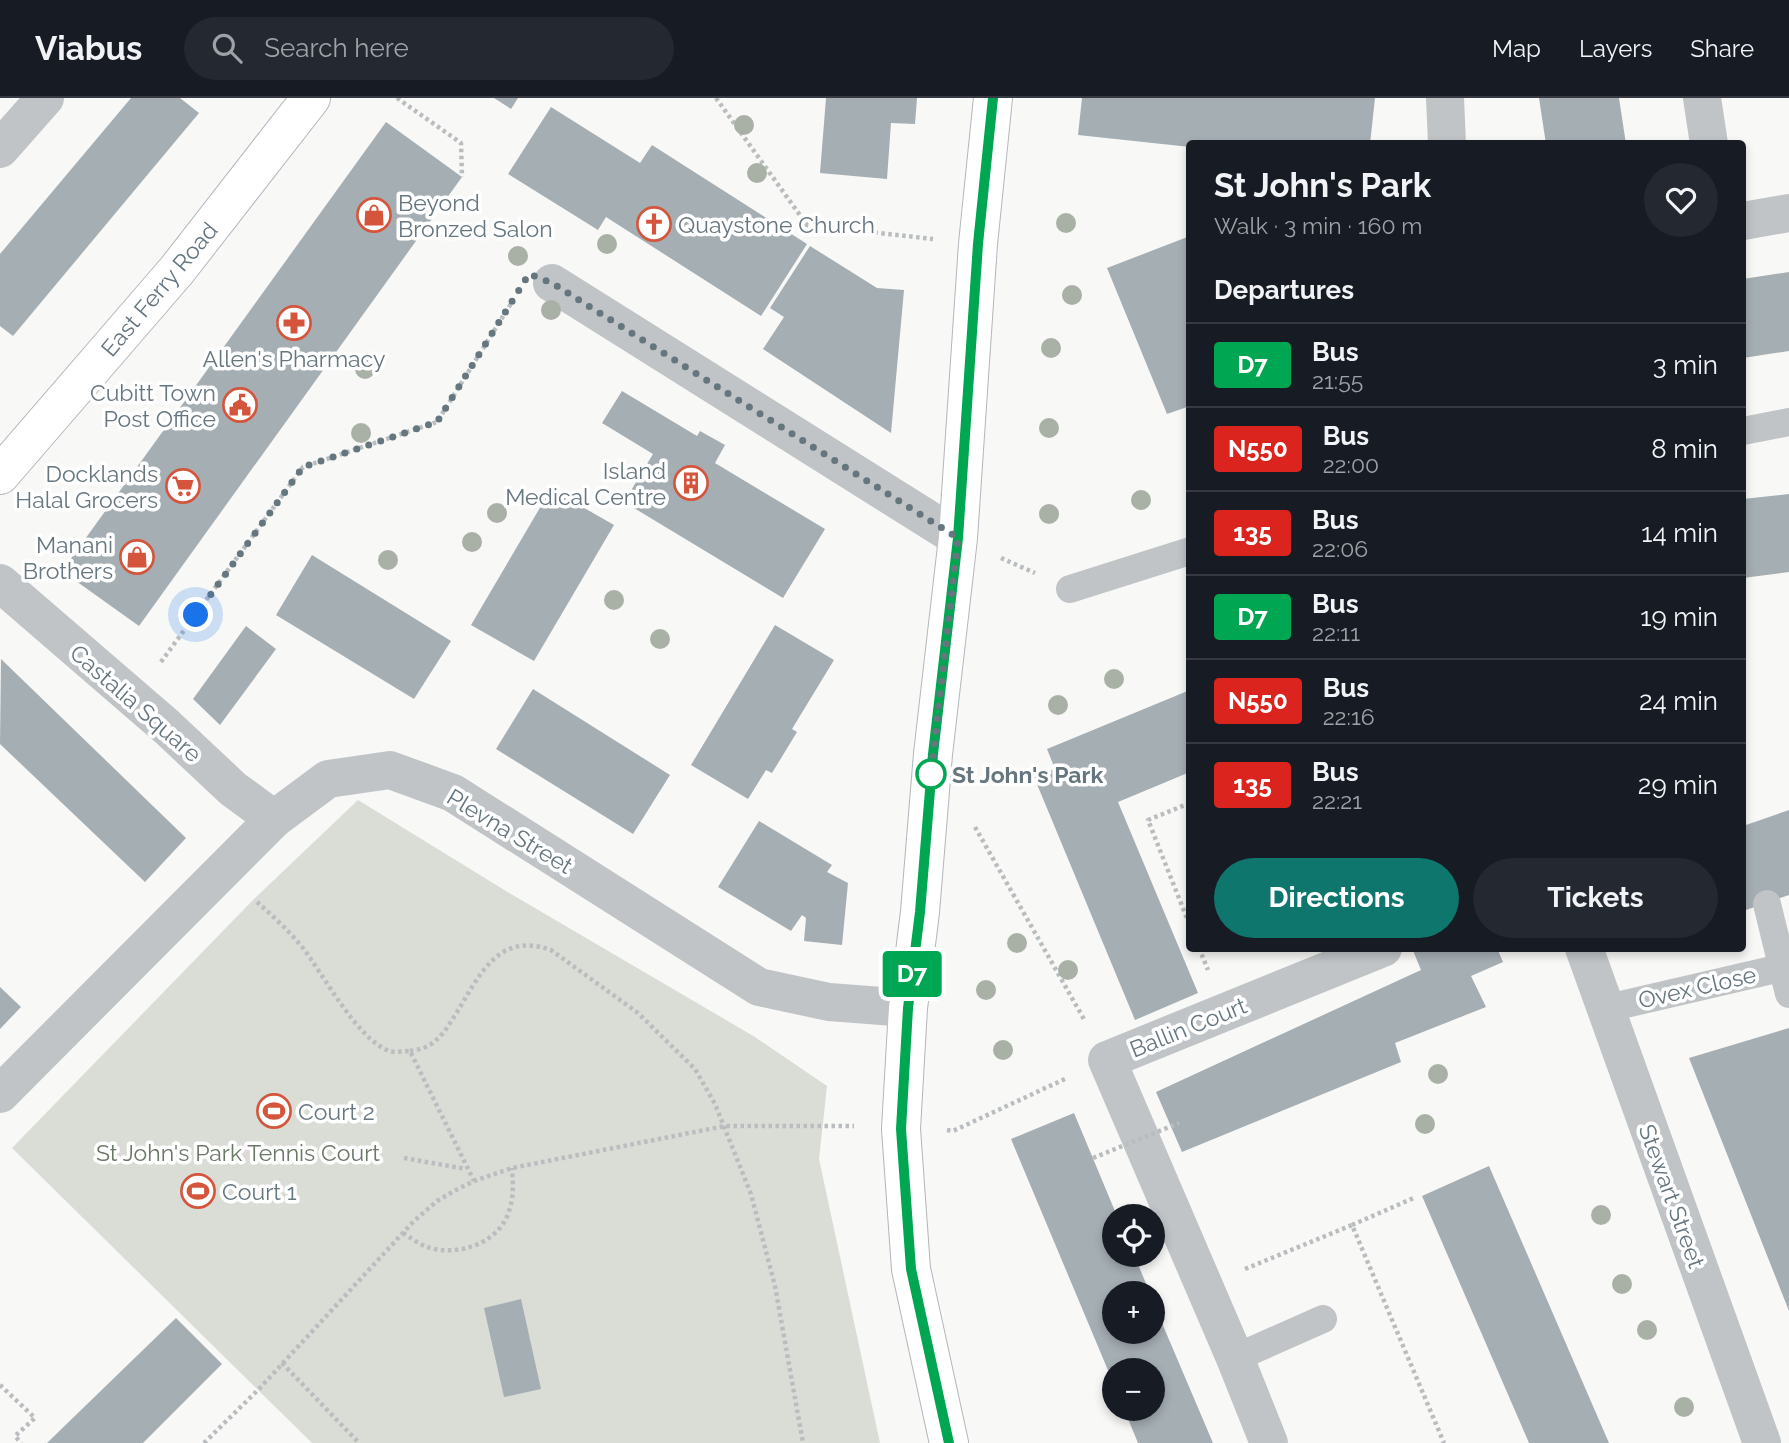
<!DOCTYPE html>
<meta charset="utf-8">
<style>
body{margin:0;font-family:Raleway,sans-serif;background:#242831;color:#f1f3f6;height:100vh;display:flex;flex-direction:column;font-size:26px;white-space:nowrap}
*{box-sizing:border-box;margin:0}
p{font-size:23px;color:#9ea1a6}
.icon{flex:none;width:38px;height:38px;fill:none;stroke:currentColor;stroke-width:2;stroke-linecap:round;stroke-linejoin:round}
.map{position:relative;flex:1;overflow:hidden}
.details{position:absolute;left:1186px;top:42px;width:560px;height:812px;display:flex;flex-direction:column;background:#171b24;border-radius:7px;box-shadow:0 4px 10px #0003}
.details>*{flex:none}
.badge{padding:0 14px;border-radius:5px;font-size:24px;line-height:46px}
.tools{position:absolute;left:1102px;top:1106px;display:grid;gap:14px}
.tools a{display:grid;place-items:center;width:63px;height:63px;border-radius:50%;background:#171b24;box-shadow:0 4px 10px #0003;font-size:35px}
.you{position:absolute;width:35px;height:35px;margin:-18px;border:5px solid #fff;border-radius:50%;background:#1a73e8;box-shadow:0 0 0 10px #1a73e833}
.map>.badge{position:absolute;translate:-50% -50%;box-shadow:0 0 0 4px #fff}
h2{padding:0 28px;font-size:26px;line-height:63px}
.round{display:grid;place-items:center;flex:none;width:74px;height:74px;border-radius:37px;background:#242831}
.summary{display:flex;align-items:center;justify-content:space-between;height:119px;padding:0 28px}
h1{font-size:33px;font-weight:700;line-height:52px}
.primary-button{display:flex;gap:14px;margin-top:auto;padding:14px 28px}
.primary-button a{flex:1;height:80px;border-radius:42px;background:#0f766e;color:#fff;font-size:28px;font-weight:700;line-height:80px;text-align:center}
.primary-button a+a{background:#242831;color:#f1f3f6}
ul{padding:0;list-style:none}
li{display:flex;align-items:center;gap:21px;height:84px;padding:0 28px;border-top:2px solid #363941}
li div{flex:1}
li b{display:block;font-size:26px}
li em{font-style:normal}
li .badge{min-width:77px;font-weight:700;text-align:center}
header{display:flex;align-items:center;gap:42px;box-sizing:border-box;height:98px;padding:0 35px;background:#171b24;border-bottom:2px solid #363941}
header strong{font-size:33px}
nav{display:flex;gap:38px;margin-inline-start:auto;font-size:24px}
.search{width:490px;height:63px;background:#242831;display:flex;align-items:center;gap:18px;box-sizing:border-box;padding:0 24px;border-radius:38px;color:#9ea1a6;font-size:26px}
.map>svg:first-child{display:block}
</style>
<header>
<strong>Viabus</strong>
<div class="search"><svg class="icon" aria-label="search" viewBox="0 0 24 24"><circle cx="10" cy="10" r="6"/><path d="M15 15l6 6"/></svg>Search here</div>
<nav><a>Map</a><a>Layers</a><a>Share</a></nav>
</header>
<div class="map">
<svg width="1789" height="1345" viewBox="0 0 1789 1345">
<rect width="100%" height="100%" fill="#f8f8f6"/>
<polygon fill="#d9ddd6" points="358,702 511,796 755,939 827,988 819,1061 880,1345 312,1345 12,1050 254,801"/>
<g fill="#a5aeb3">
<polygon points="131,0 180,0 199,15 13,238 0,228 0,156"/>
<polygon points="494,0 518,0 511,11"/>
<polygon points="826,0 917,0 915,26 891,25 887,81 820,75"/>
<polygon points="1082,0 1375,0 1370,46 1190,46 1190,49 1078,37"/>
<polygon points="1539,0 1619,0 1626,46 1546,46"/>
<polygon points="551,9 640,65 652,47 807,146 761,218 606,119 598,132 508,76"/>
<polygon points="386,24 462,79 139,528 62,473"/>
<polygon points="1190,138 1190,253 1187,254 1190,264 1190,308 1167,316 1107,170"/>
<polygon points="810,148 877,190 904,192 891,335 763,251 784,219 770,210"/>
<polygon points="1789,174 1789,253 1743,260 1743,181"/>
<polygon points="622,293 697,338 700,333 725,347 715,365 825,431 783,500 624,404 653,356 602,325"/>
<polygon points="551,391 614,427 534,563 471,527"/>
<polygon points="1789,396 1789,474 1743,480 1743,401"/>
<polygon points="312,457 451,543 414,601 276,517"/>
<polygon points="775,527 834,562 792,631 797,634 772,675 766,672 748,701 691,667"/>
<polygon points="246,528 276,551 220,627 193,601"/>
<polygon points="1,561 186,740 145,784 0,646"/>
<polygon points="533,591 670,677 633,736 496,651"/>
<polygon points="1190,592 1190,674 1118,704 1198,895 1135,922 1034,679 1055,671 1047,651"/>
<polygon points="1789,712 1789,797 1743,813 1743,728"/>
<polygon points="759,723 832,767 827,774 848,785 842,847 804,843 806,820 802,817 791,833 718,789"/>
<polygon points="1412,850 1497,850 1503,864 1471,878 1486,909 1395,945 1401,964 1182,1054 1156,994 1421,872"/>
<polygon points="0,889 21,909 0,931"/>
<polygon points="1789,930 1789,1213 1689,960"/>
<polygon points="1074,1015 1117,1118 1115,1118 1115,1157 1134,1157 1150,1195 1115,1195 1115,1234 1153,1234 1153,1204 1213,1345 1138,1345 1124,1311 1153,1311 1153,1272 1115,1272 1115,1289 1011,1041"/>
<polygon points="1489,1068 1609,1345 1529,1345 1422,1098"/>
<polygon points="521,1201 541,1291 504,1299 484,1210"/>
<polygon points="176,1220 222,1266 143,1345 47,1345"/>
</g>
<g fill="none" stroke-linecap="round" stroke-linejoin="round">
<g stroke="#b2b8bc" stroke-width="40">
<polyline id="secondary" points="0,377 177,172 311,0"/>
</g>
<g stroke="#b1b7ba" stroke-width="40">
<polyline id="primary" points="949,1345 911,1171 901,1031 908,910 920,814 933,656 958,440 978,146 993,0"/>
</g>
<g stroke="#babdbf" stroke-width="4.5" stroke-dasharray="3.5 3.5" stroke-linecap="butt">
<polyline points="397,0 461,45 462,79"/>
<polyline points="716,0 807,127 933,141"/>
<polyline points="1001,460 1035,475"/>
<polyline points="161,564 303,369 437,324 512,204"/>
<polyline points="1190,705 1148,722 1190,828"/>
<polyline points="975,729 1085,923"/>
<path d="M257,804C273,818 289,833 303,850C323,876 357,941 389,953C395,955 403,953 410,953L474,1083"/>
<polyline points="1199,850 1208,872"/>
<path d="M410,953C415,952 421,951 426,949C437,944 446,932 452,922C478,882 495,832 551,852L638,915L695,971L715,1006L751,1096L775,1188L803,1345"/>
<polyline points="947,1032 953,1033 1067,980"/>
<polyline points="404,1060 466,1071"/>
<polyline points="1352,1127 1416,1099"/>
<path d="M403,1135C411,1140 419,1146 427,1149C457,1159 499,1146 509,1113C514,1099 513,1085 512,1070"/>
<polyline points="1245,1171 1352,1127 1444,1345"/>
<polyline points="282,1265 359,1345"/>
<polyline points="0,1287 35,1320 15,1338 21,1345"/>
<polyline points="204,1345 259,1291 413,1124 437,1103 454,1093 474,1083 512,1070 725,1028 854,1028"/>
</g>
<g stroke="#c0c4c7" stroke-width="28">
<polyline points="1743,333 1789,324"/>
<polyline points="1070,491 1190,453"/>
<polyline points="1767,806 1789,896"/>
<polyline points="1604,911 1789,868"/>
<polyline points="1235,1260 1323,1221"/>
</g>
<g stroke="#c0c4c7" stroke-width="38">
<polyline points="1445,0 1447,46"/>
<polyline points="1702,0 1709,46"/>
<polyline points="0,51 45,0"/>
<polyline points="1743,123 1789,115"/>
<polyline points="552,185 958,440"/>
<polyline points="0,485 167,629 233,691 274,721"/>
<polyline points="1584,850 1762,1345"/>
<polyline points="0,996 274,721 328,681 390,672 453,695 759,889 829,904 908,910"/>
<polyline points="1269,1345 1235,1260 1107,962 1383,850"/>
</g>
<use href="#secondary" stroke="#fff" stroke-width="38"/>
<use href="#primary" stroke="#fff" stroke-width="38"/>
<polyline stroke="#babdbf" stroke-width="4.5" stroke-dasharray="3.5 3.5" stroke-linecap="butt" points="1093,1060 1179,1025"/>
</g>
<g fill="#a9b1a6">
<circle cx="744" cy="27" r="10"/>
<circle cx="757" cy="75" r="10"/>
<circle cx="1066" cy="125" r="10"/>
<circle cx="607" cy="146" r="10"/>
<circle cx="518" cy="158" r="10"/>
<circle cx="1072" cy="197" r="10"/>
<circle cx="551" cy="212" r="10"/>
<circle cx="1051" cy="250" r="10"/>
<circle cx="365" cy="271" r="10"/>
<circle cx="1049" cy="330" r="10"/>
<circle cx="361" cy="335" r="10"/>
<circle cx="1141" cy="402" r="10"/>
<circle cx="497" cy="415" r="10"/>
<circle cx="1049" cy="416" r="10"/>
<circle cx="472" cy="444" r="10"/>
<circle cx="388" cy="462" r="10"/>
<circle cx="614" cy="502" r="10"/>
<circle cx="660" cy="541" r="10"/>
<circle cx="1114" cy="581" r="10"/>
<circle cx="1058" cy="607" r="10"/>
<circle cx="1017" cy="845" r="10"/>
<circle cx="1068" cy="872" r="10"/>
<circle cx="986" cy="892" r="10"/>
<circle cx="1003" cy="952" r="10"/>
<circle cx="1438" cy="976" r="10"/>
<circle cx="1425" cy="1026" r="10"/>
<circle cx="1601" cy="1117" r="10"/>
<circle cx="1622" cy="1186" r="10"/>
<circle cx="1647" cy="1232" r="10"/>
<circle cx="1684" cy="1309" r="10"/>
</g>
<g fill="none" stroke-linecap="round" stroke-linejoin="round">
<g stroke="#fff" stroke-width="16">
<polyline id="line" points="949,1345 911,1171 901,1031 908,910 920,814 933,656 958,440 978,146 993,0"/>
</g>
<use href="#line" stroke="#00a651" stroke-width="10"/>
<polyline stroke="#66767f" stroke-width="7" stroke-dasharray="0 12.6" points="196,517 303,369 437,324 529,176 552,185 958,440 931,676"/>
</g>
<defs>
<g id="shop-ring" transform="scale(1.75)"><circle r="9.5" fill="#fff" stroke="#d4553b" stroke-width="1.5"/><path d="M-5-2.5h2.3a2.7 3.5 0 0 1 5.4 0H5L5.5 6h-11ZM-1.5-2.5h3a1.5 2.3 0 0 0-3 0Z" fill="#d4553b"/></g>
<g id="church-ring" transform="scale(1.75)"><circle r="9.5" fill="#fff" stroke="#d4553b" stroke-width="1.5"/><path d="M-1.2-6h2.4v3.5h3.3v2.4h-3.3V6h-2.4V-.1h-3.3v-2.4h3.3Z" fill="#d4553b"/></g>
<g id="pharmacy-ring" transform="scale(1.75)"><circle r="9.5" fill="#fff" stroke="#d4553b" stroke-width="1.5"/><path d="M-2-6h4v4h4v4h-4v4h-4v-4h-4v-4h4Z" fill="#d4553b"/></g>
<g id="civic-ring" transform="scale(1.75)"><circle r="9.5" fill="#fff" stroke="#d4553b" stroke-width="1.5"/><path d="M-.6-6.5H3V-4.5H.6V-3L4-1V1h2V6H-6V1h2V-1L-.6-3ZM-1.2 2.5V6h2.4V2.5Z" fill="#d4553b"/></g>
<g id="building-ring" transform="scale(1.75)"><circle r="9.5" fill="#fff" stroke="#d4553b" stroke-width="1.5"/><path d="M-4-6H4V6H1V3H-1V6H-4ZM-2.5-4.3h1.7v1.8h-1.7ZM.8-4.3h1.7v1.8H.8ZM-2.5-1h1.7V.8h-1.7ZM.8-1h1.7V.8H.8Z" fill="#d4553b"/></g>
<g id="supermarket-ring" transform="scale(1.75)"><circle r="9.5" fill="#fff" stroke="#d4553b" stroke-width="1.5"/><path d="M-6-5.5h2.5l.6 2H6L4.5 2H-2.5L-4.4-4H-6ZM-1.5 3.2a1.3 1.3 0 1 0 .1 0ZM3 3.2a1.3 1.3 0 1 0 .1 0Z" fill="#d4553b"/></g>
<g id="stadium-ring" transform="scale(1.75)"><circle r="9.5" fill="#fff" stroke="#d4553b" stroke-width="1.5"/><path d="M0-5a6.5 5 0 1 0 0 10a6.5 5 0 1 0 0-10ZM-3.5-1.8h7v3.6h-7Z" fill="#d4553b"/></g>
</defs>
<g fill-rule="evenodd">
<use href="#shop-ring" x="374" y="117"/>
<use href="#church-ring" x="654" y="126"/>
<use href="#pharmacy-ring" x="294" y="225"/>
<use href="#civic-ring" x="240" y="307"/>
<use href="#building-ring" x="691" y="385"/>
<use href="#supermarket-ring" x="183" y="388"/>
<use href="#shop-ring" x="137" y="459"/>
<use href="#stadium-ring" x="274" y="1013"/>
<use href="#stadium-ring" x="198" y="1093"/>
</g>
<circle fill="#fff" stroke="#00a651" stroke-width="3.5" cx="931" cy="676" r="14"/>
<g text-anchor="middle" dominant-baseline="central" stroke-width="7" stroke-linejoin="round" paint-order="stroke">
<g font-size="23" fill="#66767f" stroke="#fff" text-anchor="start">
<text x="398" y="104">Beyond<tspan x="398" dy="26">Bronzed Salon</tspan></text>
<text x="678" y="126">Quaystone Church</text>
<text x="294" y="260" text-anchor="middle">Allen's Pharmacy</text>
<text x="216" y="294" text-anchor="end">Cubitt Town<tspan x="216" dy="26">Post Office</tspan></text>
<text x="666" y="372" text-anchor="end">Island<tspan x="666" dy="26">Medical Centre</tspan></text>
<text x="158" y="375" text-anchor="end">Docklands<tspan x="158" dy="26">Halal Grocers</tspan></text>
<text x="113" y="446" text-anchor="end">Manani<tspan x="113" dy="26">Brothers</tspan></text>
<text x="298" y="1013">Court 2</text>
<text x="222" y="1093">Court 1</text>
</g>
<g font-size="23" fill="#66767f" stroke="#fff">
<text transform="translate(159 191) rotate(-50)">East Ferry Road</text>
<text transform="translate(136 605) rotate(41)">Castalia Square</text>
<text transform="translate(510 733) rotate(31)">Plevna Street</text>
<text transform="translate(1697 889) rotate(-13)">Ovex Close</text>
<text transform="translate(1188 929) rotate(-22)">Ballin Court</text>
<text transform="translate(1672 1098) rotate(70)">Stewart Street</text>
</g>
<g font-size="23" font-weight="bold" fill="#66767f" stroke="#fff" text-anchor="start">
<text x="952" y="676">St John's Park</text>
</g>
<g font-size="23" fill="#697765" stroke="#fff">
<text x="238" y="1054">St John's Park Tennis Court</text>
</g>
</g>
</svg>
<div class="tools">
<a><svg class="icon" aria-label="locate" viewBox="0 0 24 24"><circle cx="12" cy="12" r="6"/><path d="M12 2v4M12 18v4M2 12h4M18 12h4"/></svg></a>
<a>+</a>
<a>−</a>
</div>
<div class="you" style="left:196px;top:517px"></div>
<b class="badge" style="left:912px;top:876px;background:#00a651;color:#fff">D7</b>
<section class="details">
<div class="summary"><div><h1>St John's Park</h1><p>Walk · 3 min · 160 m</p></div><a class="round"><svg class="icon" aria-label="heart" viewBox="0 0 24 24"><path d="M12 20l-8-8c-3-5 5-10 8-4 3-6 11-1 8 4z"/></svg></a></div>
<h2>Departures</h2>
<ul>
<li><span class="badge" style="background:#00a651;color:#fff">D7</span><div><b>Bus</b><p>21:55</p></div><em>3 min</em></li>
<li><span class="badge" style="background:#dc241f;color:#fff">N550</span><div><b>Bus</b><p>22:00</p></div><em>8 min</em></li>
<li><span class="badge" style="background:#dc241f;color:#fff">135</span><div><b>Bus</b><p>22:06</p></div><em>14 min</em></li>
<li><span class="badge" style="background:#00a651;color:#fff">D7</span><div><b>Bus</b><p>22:11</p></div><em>19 min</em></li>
<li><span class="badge" style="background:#dc241f;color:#fff">N550</span><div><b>Bus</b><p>22:16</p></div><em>24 min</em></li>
<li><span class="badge" style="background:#dc241f;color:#fff">135</span><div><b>Bus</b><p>22:21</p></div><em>29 min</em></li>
</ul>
<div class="primary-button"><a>Directions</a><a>Tickets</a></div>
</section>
</div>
